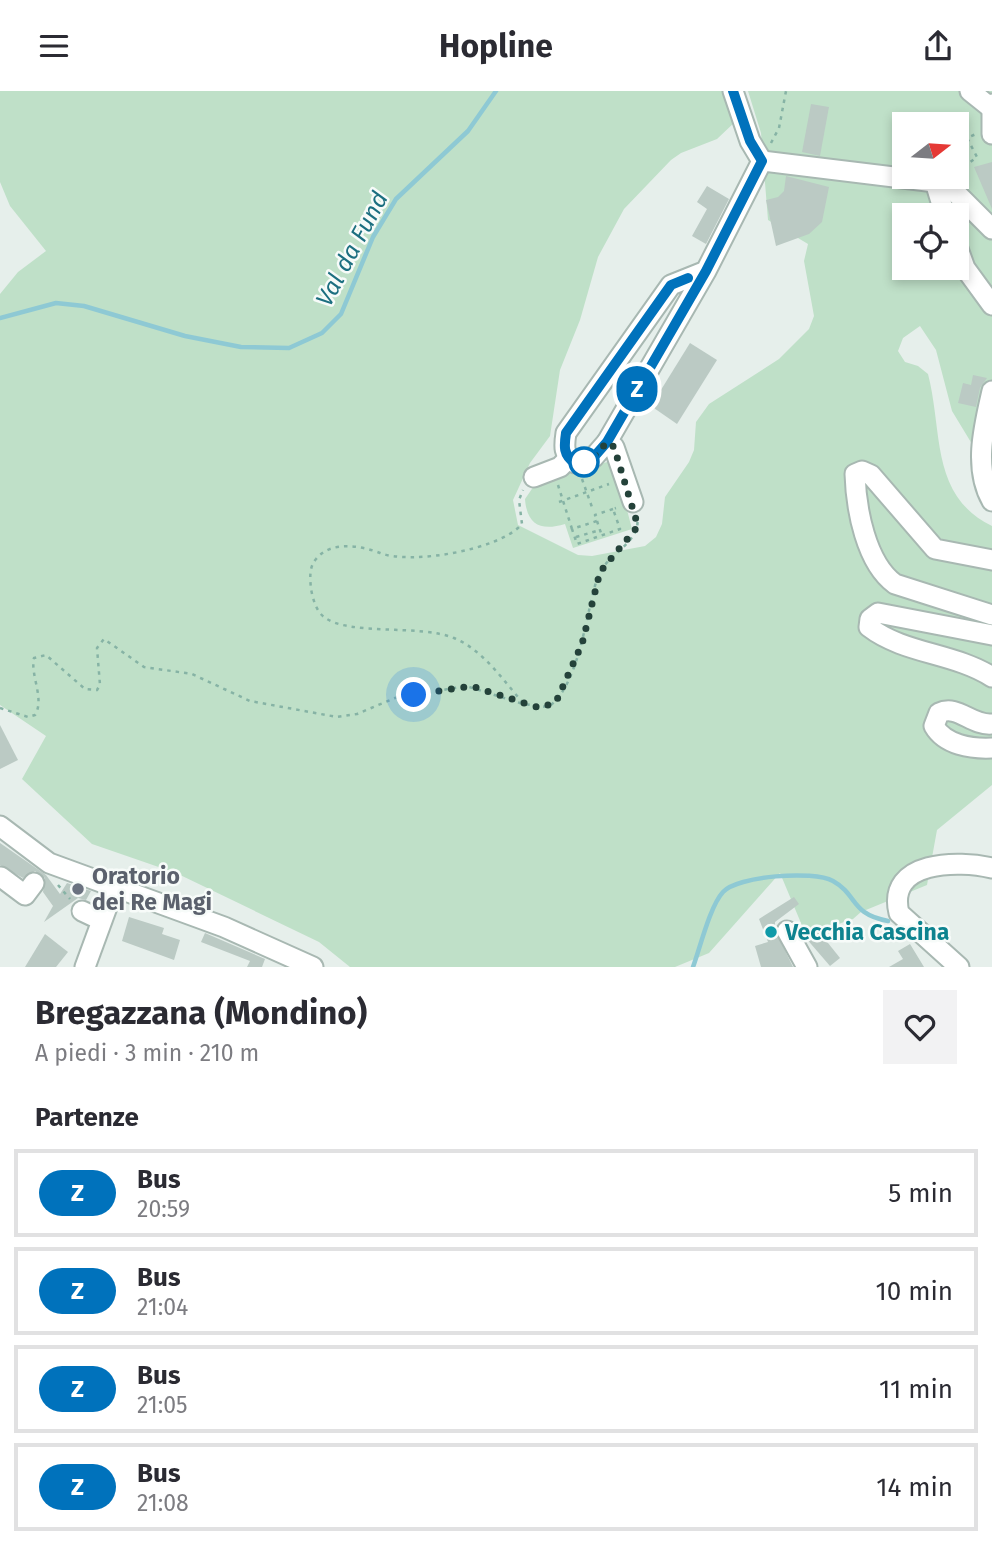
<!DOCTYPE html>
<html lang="it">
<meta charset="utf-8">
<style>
body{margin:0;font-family:"Fira Sans",sans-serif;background:#f2f2f3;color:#2b2b33;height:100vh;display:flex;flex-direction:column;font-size:26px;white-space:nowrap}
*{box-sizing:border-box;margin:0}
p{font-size:23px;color:#7c7c81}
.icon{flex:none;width:38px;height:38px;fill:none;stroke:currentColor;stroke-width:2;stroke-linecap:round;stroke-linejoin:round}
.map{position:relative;height:876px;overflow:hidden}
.sheet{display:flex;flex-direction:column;background:#fff;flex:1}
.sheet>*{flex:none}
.badge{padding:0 14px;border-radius:23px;font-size:24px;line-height:46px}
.needle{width:46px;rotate:73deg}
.controls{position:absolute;left:892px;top:21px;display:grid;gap:14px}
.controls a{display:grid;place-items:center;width:77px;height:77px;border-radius:0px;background:#fff;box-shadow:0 4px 10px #0003;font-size:35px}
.you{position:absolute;width:35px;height:35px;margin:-18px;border:5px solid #fff;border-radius:50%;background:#1a73e8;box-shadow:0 0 0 10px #1a73e833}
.map>.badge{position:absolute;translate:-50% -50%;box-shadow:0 0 0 4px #fff}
h2{padding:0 35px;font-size:26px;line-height:63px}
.round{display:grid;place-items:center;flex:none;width:74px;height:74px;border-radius:0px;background:#f2f2f3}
.head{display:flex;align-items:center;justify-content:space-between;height:119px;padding:0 35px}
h1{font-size:33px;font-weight:700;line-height:52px}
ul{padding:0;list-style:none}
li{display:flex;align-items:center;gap:21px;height:88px;margin:0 14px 10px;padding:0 21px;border:4px solid #e1e1e2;border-radius:0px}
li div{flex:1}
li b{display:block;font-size:26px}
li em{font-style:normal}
li .badge{min-width:77px;font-weight:700;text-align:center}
header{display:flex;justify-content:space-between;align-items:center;height:91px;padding:0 35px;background:#fff;font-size:32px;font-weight:700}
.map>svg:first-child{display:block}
</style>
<header><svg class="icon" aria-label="menu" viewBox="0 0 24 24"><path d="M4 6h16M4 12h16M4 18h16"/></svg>Hopline<svg class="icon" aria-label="share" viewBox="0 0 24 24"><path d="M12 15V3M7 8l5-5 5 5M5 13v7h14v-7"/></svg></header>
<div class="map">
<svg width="992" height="876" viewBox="0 0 992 876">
<rect width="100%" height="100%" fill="#e6efeb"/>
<g fill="#bfe0c8" fill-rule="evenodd">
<path d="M0,0H745L736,30L717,48L681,62L671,69L624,118L598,166L580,229L560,279L550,345L530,372L513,409L518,434L578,464L592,465L645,455L656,446L662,433L665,406L689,371L694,359L696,331L709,313L779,268L809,238L814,225L804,170L808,153L768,129L761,42L748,0H992V386L952,320L936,259L920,235L903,247L898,260L905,271L918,275L928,283C943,341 930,405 992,435V694L937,739L927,794L861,821L853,828L806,844L780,782L709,862L675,876H350L319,851L176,782L92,753L22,688L46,645L0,614V203L18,181L46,160L10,115L0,91ZM905,33H957V86H905ZM905,124H957V177H905Z"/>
<path d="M614,369L632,438L573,457L565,433C542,440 527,435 525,408L536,392Z"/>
</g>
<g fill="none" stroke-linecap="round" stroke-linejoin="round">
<g stroke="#8ec9d4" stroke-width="4.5">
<polyline points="0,227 56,212 84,215 185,245 241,256 289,257 322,242 341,223 373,146 396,108 468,40 496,0"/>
<path d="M693,876C700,857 710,815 723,801C737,785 813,779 833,790C858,804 850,823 888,830"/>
</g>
</g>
<g fill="#bbcac4">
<polygon points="811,13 829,16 820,65 802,61"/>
<polygon points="992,71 992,118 974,76"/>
<polygon points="786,85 829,96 822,131 809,143 776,155 766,109 778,106 784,100"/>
<polygon points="707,95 729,108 706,153 692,145 707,118 697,111"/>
<polygon points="690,252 717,269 677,333 651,315"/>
<polygon points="973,284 987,287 980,297 976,316 958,312 963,292 971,294"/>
<polygon points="0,634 18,669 0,678"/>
<polygon points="0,752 46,784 60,803 67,792 91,800 86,809 78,807 44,831 53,815 43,801 45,787 35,780 23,787 0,774"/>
<polygon points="794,806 799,813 775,831 775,839 793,876 761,876 755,855 768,851 759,828"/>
<polygon points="129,826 164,837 162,843 180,849 174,869 122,850"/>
<polygon points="816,837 840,867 830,875 805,846"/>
<polygon points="205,842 265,868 262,876 247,876 250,870 201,851"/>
<polygon points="45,843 68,861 56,876 25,876"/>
<polygon points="910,853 924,876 889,876 903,868 898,860"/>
</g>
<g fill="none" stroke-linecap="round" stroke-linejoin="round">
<g stroke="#a8b8b2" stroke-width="23">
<g id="minor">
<polyline points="733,0 750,50 762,70"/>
<polyline points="970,0 990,16"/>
<polyline points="992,13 992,43"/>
<polyline points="762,70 935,91 955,101 992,138"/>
<polyline points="935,91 945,124"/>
<polyline points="957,155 965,177 992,214"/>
<path d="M706,180L671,194L566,342C564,355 563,364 575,372L593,367L607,351L706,180L762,70"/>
<path d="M992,300C984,335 973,377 992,410"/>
<polyline points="607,351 614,356 633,411"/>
<polyline points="534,386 560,376 568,368"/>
<path d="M992,469L935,458L871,384L862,380L855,383C856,418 866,472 895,493L992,524"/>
<path d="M992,544L878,522L870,528L869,536C904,563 955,562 992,586"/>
<path d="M992,633C971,635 958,613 939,622L934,635C945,654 971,658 992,657"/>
<polyline points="0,735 49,772 224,836 313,876"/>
<polyline points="1,786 25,804 34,792"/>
<polyline points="82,820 101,829"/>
<polyline points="787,840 807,876"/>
<polyline points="85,876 114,797"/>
<path d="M959,876L899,822C886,769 959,769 992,777"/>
</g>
</g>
<g stroke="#86b3a5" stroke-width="2.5" stroke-dasharray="3.5 5" stroke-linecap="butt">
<polyline points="771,52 779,37 786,0"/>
<polyline points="957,81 977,66 967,47 976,43"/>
<polyline points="582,388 593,419"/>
<polyline points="558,394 572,438"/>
<polyline points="559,411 609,393"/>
<polyline points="613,418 595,424 597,430 572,438 577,453 620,438 613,418 616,417"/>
<polyline points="597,430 602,445"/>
<polyline points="576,446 600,439"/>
<path d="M523,612C503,589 483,559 454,547C419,533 348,545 324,526C316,520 313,508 311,498C310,487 309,476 316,468C331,449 362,455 380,462C411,474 500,459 522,433L519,409L523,399"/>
<path d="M0,617L28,626L35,624C45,608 30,584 34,567L46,564L85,598L97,599L100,594L97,557L104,548L144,576L192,583L250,610L337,626L357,623L395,607L466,595L523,613L548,616C580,595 586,519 598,485C605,465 642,450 637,428"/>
<polyline points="58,794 70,808"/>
</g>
<use href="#minor" stroke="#fff" stroke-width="19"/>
</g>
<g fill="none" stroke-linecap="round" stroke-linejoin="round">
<g stroke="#fff" stroke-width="16">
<path id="line" d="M688,187L671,194L566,342C564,355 563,364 575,372L593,367L607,351L706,180L762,70L750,50L733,0"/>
</g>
<use href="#line" stroke="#0072bc" stroke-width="10"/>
<polyline stroke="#24423a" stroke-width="7" stroke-dasharray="0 12.6" points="414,604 471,595 540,617 556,611 582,553 600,481 638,435 614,356 607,351 593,367 584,371"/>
</g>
<circle fill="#fff" stroke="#0072bc" stroke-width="3.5" cx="584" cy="371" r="14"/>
<circle fill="#6b7280" stroke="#f7fbf9" stroke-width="2.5" cx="78" cy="798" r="7"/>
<circle fill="#0f9aa8" stroke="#f7fbf9" stroke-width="2.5" cx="771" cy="841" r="7"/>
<g text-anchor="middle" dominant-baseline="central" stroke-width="5" stroke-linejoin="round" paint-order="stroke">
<g font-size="23" font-weight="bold" fill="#5b616d" stroke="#f7fbf9" text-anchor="start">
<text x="92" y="785">Oratorio<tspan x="92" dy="26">dei Re Magi</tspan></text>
</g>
<g font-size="23" font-weight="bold" fill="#0d838f" stroke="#f7fbf9" text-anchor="start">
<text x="785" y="841">Vecchia Cascina</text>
</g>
<g font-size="24" font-style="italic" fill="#1c6f80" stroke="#f7fbf9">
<text transform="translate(352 158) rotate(-62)">Val da Fund</text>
</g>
</g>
</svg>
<div class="controls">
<a><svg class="needle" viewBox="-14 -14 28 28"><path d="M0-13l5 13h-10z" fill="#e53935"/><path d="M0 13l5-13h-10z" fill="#7c7c81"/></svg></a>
<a><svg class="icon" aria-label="locate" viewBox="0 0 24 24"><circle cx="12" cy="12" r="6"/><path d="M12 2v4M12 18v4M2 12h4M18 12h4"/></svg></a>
</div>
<div class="you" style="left:414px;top:604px"></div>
<b class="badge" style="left:637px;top:298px;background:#0072bc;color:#fff">Z</b>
</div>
<section class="sheet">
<div class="head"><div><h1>Bregazzana (Mondino)</h1><p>A piedi · 3 min · 210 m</p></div><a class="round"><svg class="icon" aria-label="heart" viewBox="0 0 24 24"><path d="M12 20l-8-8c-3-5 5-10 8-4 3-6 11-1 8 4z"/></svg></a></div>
<h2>Partenze</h2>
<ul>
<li><span class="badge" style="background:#0072bc;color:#fff">Z</span><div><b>Bus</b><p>20:59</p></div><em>5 min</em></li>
<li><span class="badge" style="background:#0072bc;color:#fff">Z</span><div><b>Bus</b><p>21:04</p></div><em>10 min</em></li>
<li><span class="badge" style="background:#0072bc;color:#fff">Z</span><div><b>Bus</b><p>21:05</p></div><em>11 min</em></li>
<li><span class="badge" style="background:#0072bc;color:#fff">Z</span><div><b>Bus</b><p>21:08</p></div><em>14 min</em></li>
</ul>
</section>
